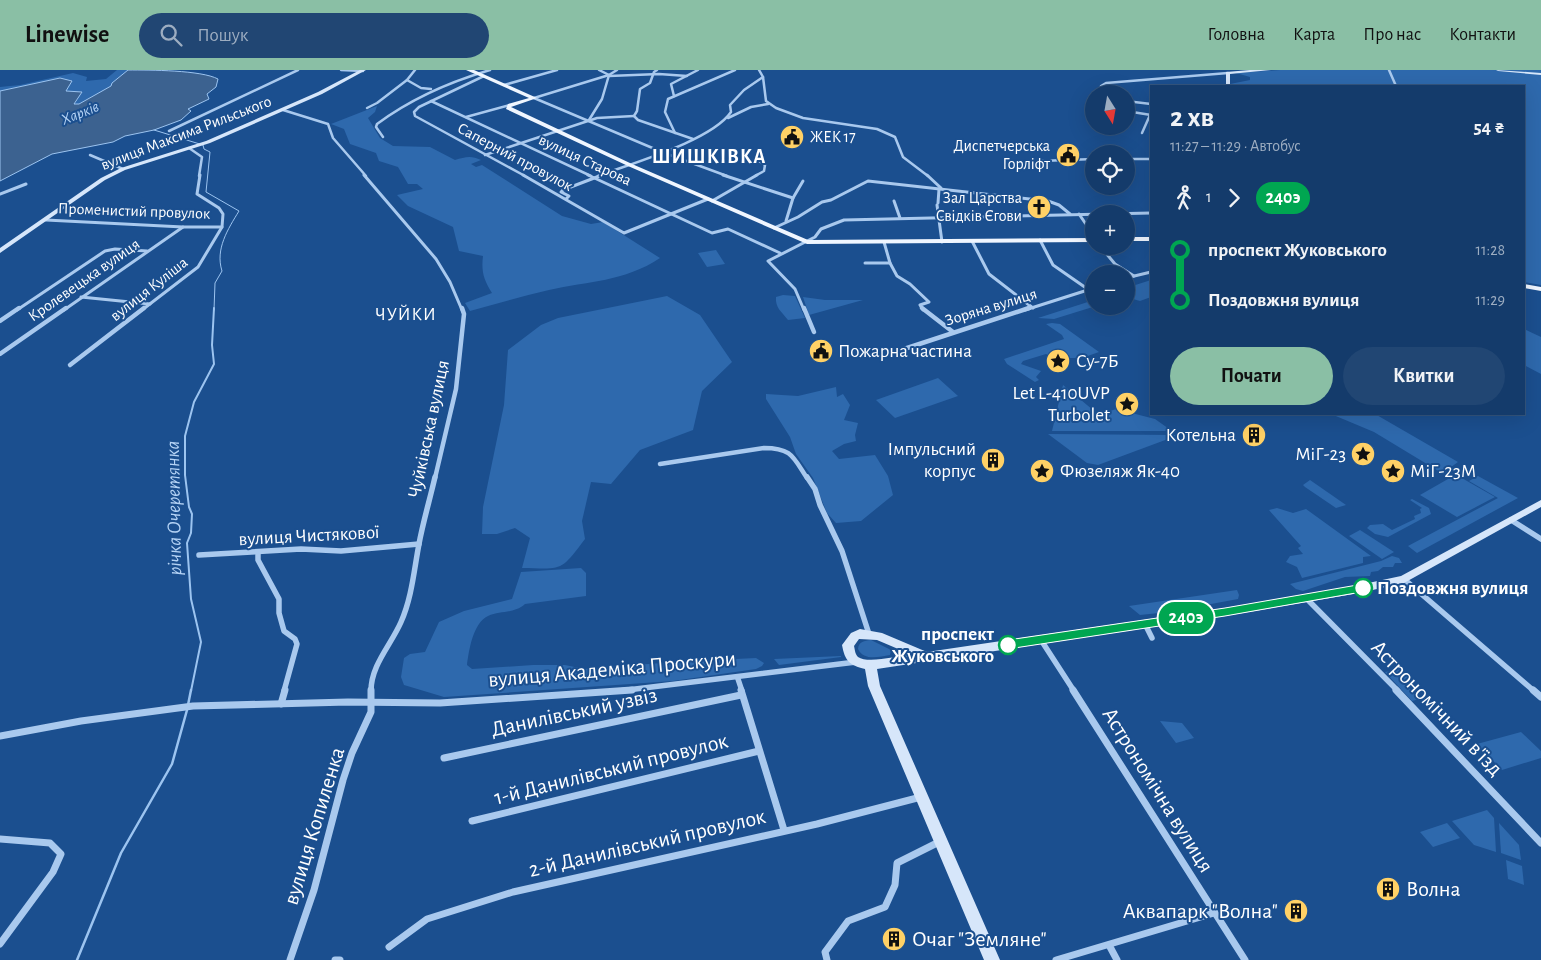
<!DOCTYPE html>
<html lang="uk">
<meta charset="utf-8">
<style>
body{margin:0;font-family:"Alegreya Sans",sans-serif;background:#214673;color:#f1f3f6;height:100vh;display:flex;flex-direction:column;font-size:19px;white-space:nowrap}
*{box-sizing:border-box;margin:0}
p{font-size:16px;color:#9dadc1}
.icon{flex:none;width:28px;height:28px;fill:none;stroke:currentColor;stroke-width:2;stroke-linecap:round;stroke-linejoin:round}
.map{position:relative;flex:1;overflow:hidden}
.details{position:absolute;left:1150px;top:15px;width:375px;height:330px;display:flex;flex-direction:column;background:#143b6b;border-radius:0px;box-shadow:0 5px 20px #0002,0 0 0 1px #33557e}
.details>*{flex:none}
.badge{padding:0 10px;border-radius:16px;font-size:18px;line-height:32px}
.needle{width:32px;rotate:169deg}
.controls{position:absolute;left:1085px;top:15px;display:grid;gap:10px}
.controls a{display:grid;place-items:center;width:50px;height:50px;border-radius:50%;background:#143b6b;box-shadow:0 5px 20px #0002,0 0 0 1px #33557e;font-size:25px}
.map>.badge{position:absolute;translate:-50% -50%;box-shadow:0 0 0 2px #fff}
.legs{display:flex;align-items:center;gap:8px;height:55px;padding:0 20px;font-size:16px}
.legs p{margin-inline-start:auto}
.overview{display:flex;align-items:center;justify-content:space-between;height:85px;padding:0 20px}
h1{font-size:28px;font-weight:600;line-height:38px}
.button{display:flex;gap:10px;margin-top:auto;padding:10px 20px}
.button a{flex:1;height:58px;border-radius:30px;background:#8abfa5;color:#111;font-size:20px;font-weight:600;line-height:58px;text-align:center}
.button a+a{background:#214673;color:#f1f3f6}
ul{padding:0 20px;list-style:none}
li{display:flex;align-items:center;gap:18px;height:50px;font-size:19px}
li i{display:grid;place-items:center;width:8px;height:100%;margin:0 6px;background:currentColor}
li i::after{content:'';width:12px;height:12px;margin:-6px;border:4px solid;border-radius:50%;background:#143b6b}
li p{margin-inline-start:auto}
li:first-child i{background:linear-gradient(#0000 50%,currentColor 0)}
li:last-child i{background:linear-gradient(currentColor 50%,#0000 0)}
header{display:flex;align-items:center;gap:30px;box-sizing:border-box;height:70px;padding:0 25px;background:#8abfa5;color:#111}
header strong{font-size:24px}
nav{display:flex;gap:28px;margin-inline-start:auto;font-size:18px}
.search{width:350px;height:45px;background:#214673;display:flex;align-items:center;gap:12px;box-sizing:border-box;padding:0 18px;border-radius:28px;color:#9dadc1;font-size:19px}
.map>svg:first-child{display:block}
</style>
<header>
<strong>Linewise</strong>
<div class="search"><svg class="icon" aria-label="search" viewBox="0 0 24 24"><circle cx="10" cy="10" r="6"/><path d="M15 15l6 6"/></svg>Пошук</div>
<nav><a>Головна</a><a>Карта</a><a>Про нас</a><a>Контакти</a></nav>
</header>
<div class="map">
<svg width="1541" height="890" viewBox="0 0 1541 890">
<rect width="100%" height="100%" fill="#1b4f8f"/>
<g fill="#2e69ad">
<polygon points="117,0 128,0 112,16 79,34 74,35 79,27 74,21 65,21 42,12 0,21 0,17 20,15 73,3 87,7 86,11 106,9"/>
<polygon points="1280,0 1541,0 1541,215 1524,212 1524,16 1230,16 1230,14 1250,10 1250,7 1236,3"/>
<path d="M377,36L375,42L368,48L380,68L393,76L430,77L455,90C465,87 471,85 481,90L471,94L476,97L482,95L562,146L591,154L603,152L660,188C624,212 588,211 549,220C522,226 496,234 470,241L465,233L492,223C484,210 481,202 483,186L459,181L453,157L408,136L397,125L423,119L417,114H408L398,97L379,91L376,83L350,74L344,59L331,54Z"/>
<polygon points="716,180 725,194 707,197 698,183"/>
<polygon points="1151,210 1151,227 1140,231 1126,227 1126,218"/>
<path d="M783,225L795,226L805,248L788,250C782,242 775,238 776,227Z"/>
<path d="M667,226L700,245L732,292L702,321L693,360L640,380L611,414L591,412L582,451L585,469C560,502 563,499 522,498L530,468L515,458L497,464H482L483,437L504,335L508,280L541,255L558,248Z"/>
<polygon points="803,227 825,230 863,230 809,245"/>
<polygon points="1094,230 1094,236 1096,236 1054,249 1038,248"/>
<polygon points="1052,253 1060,254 1099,282 1082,288 1056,288 1046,284 1023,291 1021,294 1041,301 1036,307 1039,310 1035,312 1007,294 1004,289 1064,269 1062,265 1046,254"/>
<polygon points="1524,259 1541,267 1541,304 1524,295"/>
<polygon points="938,308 958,326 895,348 876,330"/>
<polygon points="1063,315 1099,345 1116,339 1155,349 1172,361 1052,361"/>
<polygon points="836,317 837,327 843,324 850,335 844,350 858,353 855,365 856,371 844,374 832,381 839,389 875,385 888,406 893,425 861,451 836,453 827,443 813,408 796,384 790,367 766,329 766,324 798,326"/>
<polygon points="1331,344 1375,344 1458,392 1451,397 1445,405 1374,362"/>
<polygon points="1048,364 1175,365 1176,366 1098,395 1087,393"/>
<polygon points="1453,403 1495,427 1457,447 1420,425 1448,409"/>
<polygon points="1478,406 1518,428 1417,483 1408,476 1498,428 1469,411"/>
<polygon points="1310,410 1346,435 1336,438 1305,417 1303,415"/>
<polygon points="1412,429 1429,438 1431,444 1388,467 1375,464 1367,458 1370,455 1383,454 1392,460 1415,449 1414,446 1421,443 1420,439 1422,438 1410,430"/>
<polygon points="1277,438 1293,443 1306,439 1371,486 1363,487 1363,493 1302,508 1297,497 1286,492 1290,486 1303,484 1298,478 1301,476 1269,440"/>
<polygon points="1360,460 1394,482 1382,489 1349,466"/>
<polygon points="1392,486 1399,488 1402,493 1395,493 1393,497 1383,497 1378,501 1371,502 1370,506 1345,507 1303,521 1296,519 1290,514 1381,491"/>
<path d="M581,498L586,503V526L525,534C514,544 501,540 488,546C473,553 469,580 467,595L472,599L533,595H565L584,599L675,592L756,588L764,593L762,596L756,599L673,611L444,627L404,615L401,607L404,588L410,584L425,582L439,552L464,541L512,529L521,502Z"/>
<polygon points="1237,520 1239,525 1238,529 1168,542 1140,545 1129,536"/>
<path d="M871,570L891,580L890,585C878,587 864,591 858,579C859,571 864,571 871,570Z"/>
<polygon points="841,586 841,587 779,595 774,589"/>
<polygon points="1403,599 1412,607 1405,609 1404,612 1419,629 1412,631 1385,602"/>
<polygon points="1160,651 1182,653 1194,668 1176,673"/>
<polygon points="1521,662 1541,681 1541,688 1502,700 1477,674"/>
<polygon points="1487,740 1494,748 1496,782 1474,775 1452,751"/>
<polygon points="1447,753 1460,768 1433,777 1420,762"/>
<polygon points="1499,753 1519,775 1521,790 1501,783"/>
<polygon points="1506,790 1522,796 1524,815 1508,809"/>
</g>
<path fill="#3c6290" stroke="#9cc4f0" d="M128,0C150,0 201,0 218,9L216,17L207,24L209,29L188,39L191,41L181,50L154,60L125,66L113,72L52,84L0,111V21L60,8L72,11L66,21L82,22L74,34H79L111,16L112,13Z"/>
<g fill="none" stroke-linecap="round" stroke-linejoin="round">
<path stroke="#9cc4f0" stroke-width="1" d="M154,60L203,75L204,79L210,82L206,122L239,141C228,159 215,179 222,201L215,213L214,240"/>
<polyline stroke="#9cc4f0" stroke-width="2" points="191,621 201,572 191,529 187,473 191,463 192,444 189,437 185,405 185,366 194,332 214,294 212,275 214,238"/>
<g stroke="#9cc4f0" stroke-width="2.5">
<polyline points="188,635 191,620"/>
<polyline points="77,890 121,783 172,694 187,640"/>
</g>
<g stroke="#a9c9ee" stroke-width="2.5">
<polyline points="341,0 363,1"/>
<polyline points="415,0 407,10 421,18 431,19"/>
<polyline points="599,0 609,5"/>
<polyline points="657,0 654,2 650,13 640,19 637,41 634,46 638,50 693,69"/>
<polyline points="759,0 763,7 766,31 776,38 803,48 877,59 895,67 903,87 928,106"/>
<polyline points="1389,0 1396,16"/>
<polyline points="484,6 419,37 414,42 415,46 525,106"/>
<polyline points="609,6 659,4 687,6"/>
<polyline points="504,15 557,0"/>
<polyline points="1100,24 1101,16 1106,13 1228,3"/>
<polyline points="674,26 671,14 698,0"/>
<polyline points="534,28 662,82 727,106"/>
<polyline points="534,28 609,5"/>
<polyline points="431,31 591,106"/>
<polyline points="1126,31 1151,34"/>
<polyline points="367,38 377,33 407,10"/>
<polyline points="283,40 328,54 333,68 366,106"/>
<polyline points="1126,41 1151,45"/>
<polyline points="466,47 510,35"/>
<polyline points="728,48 751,37 768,34"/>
<polyline points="589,50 602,29 609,5 617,0"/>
<polyline points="1108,56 1108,58"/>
<polyline points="169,61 298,0"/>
<polyline points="675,63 665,42 668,29 735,0"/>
<polyline points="1142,63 1150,45 1151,33"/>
<path d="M383,67L376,57L377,54C412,28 449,12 490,0"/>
<polyline points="189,78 202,87 199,106"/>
<polyline points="90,85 123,99"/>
<polyline points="485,85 597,48 634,46"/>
<polyline points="1126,89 1151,89"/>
<polyline points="1040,91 1094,89"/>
<path d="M598,106C632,93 711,71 731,42L730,35L744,20L763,7"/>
<polyline points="755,106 764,101 765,95 756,89"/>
</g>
<g stroke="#a9c9ee" stroke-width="3">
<polyline points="364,105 436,189 450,212 462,240"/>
<polyline points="523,105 624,163 708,129"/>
<polyline points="588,105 712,163 728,159 780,183"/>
<polyline points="723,105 793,128"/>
<polyline points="927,105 941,118"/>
<polyline points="0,124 26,114"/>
<polyline points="566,129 569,126 561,122 563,120 602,105"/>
<polyline points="712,131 757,105"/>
<polyline points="894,131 900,148"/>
<polyline points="938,133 939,119"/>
<polyline points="937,135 942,172"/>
<polyline points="1079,144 1094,166"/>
<polyline points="46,150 183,157 222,157"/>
<polyline points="786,151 793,128 803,111"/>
<polyline points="774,158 798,147 822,132 831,130 868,111 1048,131 1059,135 1070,144"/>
<polyline points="1040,170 1053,195 1089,220"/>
<polyline points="972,171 989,204 1033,238"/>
<polyline points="884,172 890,193 897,206 910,214 929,232 920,235 923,240"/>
<polyline points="1100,176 1115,194 1134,206"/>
<polyline points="865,193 890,193"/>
<polyline points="1126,208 1151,202"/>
<polyline points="81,227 150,234"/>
<polyline points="17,240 105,181 115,179 147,181"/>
<polyline points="64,240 183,157"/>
<polyline points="142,240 198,197 222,157 223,144 219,138 197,124 200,105"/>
<polyline points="804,240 795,219 768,191 815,167 821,159 844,150 1151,143"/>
<polyline points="1025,240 1094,218"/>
</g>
<g stroke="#a9c9ee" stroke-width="4.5">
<polyline points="804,238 814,262"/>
<polyline points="922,238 953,262"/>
<polyline points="0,251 19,238"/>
<polyline points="0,284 66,238"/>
<polyline points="898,285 901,280 1029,238"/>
<polyline points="70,295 144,238"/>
<path d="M660,394L764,378C792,378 793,387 807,408"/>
<polyline points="435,408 456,319 464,244 462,238"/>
</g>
<g stroke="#a9c9ee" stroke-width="5.5">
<polyline points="807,407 815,419 820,435 842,481 869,564"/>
<polyline points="1511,450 1541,469"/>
<polyline points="258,483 258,490 279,529 279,543 284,561 295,569 297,574 284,621"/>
<polyline points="199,485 301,479 341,481 419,474"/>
<polyline points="1404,509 1534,621"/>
<polyline points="1306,528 1398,621"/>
<polyline points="1145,554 1152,568"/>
<polyline points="1041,570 1074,621"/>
<polyline points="738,609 742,621"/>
<path d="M371,621C371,595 391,575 401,552C412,527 414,500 419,474C423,452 430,429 435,407"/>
<polyline points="619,621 856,592"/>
</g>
<g stroke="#a9c9ee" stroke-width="7">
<polyline points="741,620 784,760"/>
<polyline points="1073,620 1245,890"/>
<polyline points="1396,620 1541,773"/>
<polyline points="1533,620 1541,627"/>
<polyline points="281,634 285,620"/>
<polyline points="0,666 81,651 193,636 348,632 440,633 632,620"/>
<polyline points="444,688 741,625"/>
<polyline points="472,751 759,681"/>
<polyline points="0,769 50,773 61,784 53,802 0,874"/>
<polyline points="1109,875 1117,890"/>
<polyline points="389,877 427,849 513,822 817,754 921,727"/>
<polyline points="290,890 314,820 343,710 352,683 371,642 371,620"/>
<polyline points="335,890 340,890"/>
<polyline points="827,890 825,882 848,851 885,837 895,815 897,793 939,772"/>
<polyline points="1056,890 1214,843"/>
</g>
<g fill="#d6e6fa" fill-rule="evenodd">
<polygon points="360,0 366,0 322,24 210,73 125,100 105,110 0,183 0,178 101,108 121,98 206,71 318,22"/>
<polygon points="1250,0 1271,0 1230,4 1230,16 1226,16 1226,2"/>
<polygon points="1496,0 1541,3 1541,5 1498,1"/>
<path d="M1541,430V437L1404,513L1359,523L1225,546L877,599L880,616L1000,890H984L868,616L865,599C849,595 845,591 842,575L851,563L860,559L882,563L927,582L1225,538L1359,515L1401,506ZM859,569L877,570L910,584C898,586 868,594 858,587C855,584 855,580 854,576Z"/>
</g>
<g fill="#f0f6ff" fill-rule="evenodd">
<polygon points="466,0 474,0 537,28 511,37 632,94 808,170 1094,168 1094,172 807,174 628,96 506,39 508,34 529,28"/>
<rect x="1126" y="167" width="25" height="4"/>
<polygon points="1524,214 1541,217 1541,221 1524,218"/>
</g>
</g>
<polygon fill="#00a651" stroke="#fff" points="1363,514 1368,518 1367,521 1225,546 1008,579 1003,575 1008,570 1225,538"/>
<defs>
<g id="civic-disc" transform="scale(1.25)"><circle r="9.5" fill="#ffd166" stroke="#1b4f8f"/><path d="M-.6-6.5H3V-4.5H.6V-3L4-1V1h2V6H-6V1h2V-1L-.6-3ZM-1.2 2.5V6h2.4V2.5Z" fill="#111"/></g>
<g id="church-disc" transform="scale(1.25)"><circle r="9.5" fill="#ffd166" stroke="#1b4f8f"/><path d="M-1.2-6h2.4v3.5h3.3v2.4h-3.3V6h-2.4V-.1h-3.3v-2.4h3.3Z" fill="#111"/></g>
<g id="sight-disc" transform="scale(1.25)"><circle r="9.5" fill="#ffd166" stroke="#1b4f8f"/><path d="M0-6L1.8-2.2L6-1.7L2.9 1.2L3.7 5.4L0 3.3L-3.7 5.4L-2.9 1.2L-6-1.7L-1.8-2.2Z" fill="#111"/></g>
<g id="building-disc" transform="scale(1.25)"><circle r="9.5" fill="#ffd166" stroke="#1b4f8f"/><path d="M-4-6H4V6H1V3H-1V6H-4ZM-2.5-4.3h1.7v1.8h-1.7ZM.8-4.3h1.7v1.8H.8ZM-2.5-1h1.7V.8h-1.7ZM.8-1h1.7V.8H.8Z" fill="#111"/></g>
</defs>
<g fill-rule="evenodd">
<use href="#civic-disc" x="792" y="67"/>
<use href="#civic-disc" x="1068" y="85"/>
<use href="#church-disc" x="1039" y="137"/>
<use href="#civic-disc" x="821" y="281"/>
<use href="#sight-disc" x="1058" y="291"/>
<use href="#sight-disc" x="1127" y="334"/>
<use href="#building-disc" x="1254" y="365"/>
<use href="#sight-disc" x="1363" y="384"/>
<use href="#building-disc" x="993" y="390"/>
<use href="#sight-disc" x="1042" y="401"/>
<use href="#sight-disc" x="1393" y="401"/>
<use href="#building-disc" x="1388" y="819"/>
<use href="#building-disc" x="1296" y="841"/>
<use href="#building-disc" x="894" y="869"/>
</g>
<g fill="#fff" stroke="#00a651" stroke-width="2.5">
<circle cx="1363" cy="518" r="9"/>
<circle cx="1008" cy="575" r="9"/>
</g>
<g text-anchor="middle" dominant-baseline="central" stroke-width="4" stroke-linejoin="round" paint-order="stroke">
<g font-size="16" font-style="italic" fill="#b5d3f5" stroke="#1b4f8f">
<text transform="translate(80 43) rotate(-22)">Харків</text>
</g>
<g font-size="16" fill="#fff" stroke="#1b4f8f">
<text transform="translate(186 63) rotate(-21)">вулиця Максима Рильського</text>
<text transform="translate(515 87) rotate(28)">Саперний провулок</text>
<text transform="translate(585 90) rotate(25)">вулиця Старова</text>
<text transform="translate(134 141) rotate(2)">Променистий провулок</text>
<text transform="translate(84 210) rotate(-35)">Кролевецька вулиця</text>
<text transform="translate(149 219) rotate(-38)">вулиця Куліша</text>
<text transform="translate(991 237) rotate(-17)">Зоряна вулиця</text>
</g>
<g font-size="16" fill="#fff" stroke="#1b4f8f" text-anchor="end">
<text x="810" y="67" text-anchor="start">ЖЕК 17</text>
<text x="1050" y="76">Диспетчерська<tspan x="1050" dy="18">Горліфт</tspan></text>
<text x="1022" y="128">Зал Царства<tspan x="1022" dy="18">Свідків Єгови</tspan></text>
</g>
<g font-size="18" letter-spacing="1" fill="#fff" stroke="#1b4f8f">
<text x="406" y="245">ЧУЙКИ</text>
</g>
<g font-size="19" fill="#fff" stroke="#1b4f8f" text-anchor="start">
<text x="838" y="281">Пожарна частина</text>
<text x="1076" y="291">Су-7Б</text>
<text x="1110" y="323" text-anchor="end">Let L-410UVP<tspan x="1110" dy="22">Turbolet</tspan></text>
<text x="1236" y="365" text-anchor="end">Котельна</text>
<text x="976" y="379" text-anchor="end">Імпульсний<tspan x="976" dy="22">корпус</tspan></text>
<text x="1346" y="384" text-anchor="end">МіГ-23</text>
<text x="1060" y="401">Фюзеляж Як-40</text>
<text x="1410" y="401">МіГ-23М</text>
</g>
<g font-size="19" fill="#fff" stroke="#1b4f8f">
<text transform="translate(429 359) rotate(-78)">Чуйківська вулиця</text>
<text transform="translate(309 466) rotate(-3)">вулиця Чистякової</text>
</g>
<g font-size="19" font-weight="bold" fill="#fff" stroke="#1b4f8f" text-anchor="start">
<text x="1377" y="518">Поздовжня вулиця</text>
<text x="994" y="564" text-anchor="end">проспект<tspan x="994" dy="22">Жуковського</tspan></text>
</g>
<g font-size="20" font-weight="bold" letter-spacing="1" fill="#fff" stroke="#1b4f8f">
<text x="709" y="87">ШИШКІВКА</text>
</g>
<g font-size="20" font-style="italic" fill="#b5d3f5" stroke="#1b4f8f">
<text transform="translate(174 438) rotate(-91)">річка Очеретянка</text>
</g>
<g font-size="22" fill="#fff" stroke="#1b4f8f">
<text transform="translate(612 599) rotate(-5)">вулиця Академіка Проскури</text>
<text transform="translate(1437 638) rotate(46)">Астрономічний в'їзд</text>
<text transform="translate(574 642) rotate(-12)">Данилівський узвіз</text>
<text transform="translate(611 699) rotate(-14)">1-й Данилівський провулок</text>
<text transform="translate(1158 720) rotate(58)">Астрономічна вулиця</text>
<text transform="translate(314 756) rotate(-73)">вулиця Копиленка</text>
<text transform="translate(647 773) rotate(-13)">2-й Данилівський провулок</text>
</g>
<g font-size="22" fill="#fff" stroke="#1b4f8f" text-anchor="start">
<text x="1406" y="819">Волна</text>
<text x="1278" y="841" text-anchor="end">Аквапарк "Волна"</text>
<text x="912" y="869">Очаг "Земляне"</text>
</g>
</g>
</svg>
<div class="controls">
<a><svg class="needle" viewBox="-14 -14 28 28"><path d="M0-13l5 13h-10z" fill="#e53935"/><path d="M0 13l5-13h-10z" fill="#9dadc1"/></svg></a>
<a><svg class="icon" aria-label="locate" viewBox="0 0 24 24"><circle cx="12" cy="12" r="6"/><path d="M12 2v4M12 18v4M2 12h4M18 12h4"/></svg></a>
<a>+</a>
<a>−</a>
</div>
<b class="badge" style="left:1186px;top:548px;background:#00a651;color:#fff">240э</b>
<section class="details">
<div class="overview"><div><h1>2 хв</h1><p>11:27 – 11:29 · Автобус</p></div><b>54 ₴</b></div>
<div class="legs"><svg class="icon" aria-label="walk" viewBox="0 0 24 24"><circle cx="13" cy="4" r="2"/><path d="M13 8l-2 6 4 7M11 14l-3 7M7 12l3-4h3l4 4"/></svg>1<svg class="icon" aria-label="forward" viewBox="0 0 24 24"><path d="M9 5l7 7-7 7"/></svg><b class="badge" style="background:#00a651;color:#fff">240э</b></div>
<ul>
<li><i style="color:#00a651"></i><b>проспект Жуковського</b><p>11:28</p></li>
<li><i style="color:#00a651"></i><b>Поздовжня вулиця</b><p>11:29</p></li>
</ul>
<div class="button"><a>Почати</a><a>Квитки</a></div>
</section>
</div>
